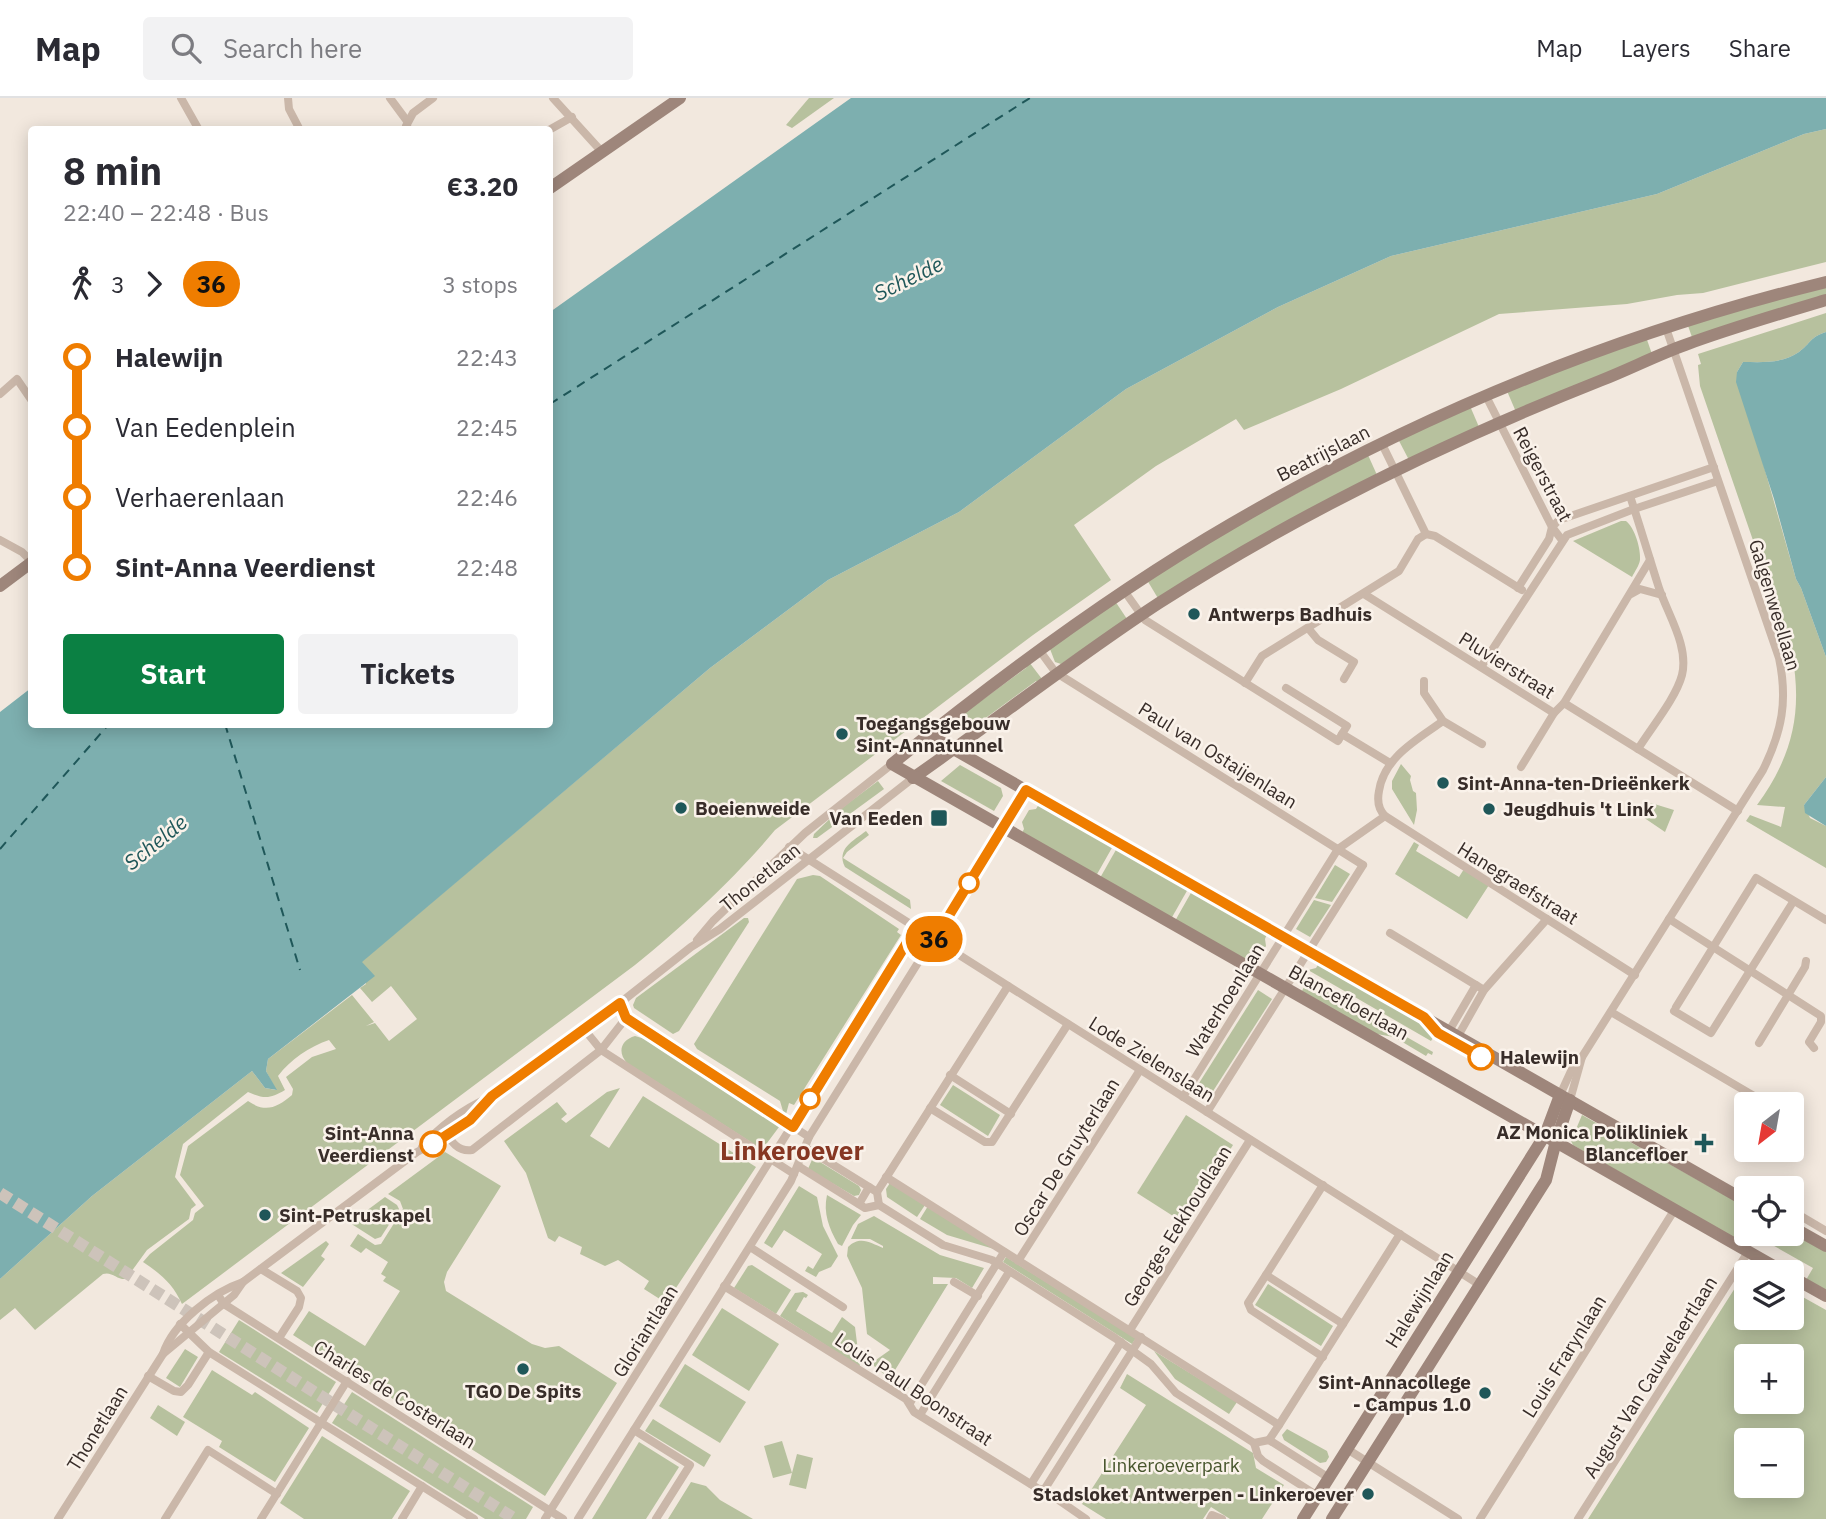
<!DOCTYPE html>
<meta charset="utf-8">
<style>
body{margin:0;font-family:"IBM Plex Sans",sans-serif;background:#f2f2f3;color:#2b2b33;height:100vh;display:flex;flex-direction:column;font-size:26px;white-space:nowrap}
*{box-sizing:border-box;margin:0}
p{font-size:23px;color:#7c7c81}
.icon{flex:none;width:38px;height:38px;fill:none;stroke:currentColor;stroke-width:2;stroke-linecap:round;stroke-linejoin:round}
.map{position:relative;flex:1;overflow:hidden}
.details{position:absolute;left:28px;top:28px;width:525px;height:602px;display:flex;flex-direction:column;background:#fff;border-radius:7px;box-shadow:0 4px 18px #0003}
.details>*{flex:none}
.badge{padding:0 14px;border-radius:23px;font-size:24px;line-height:46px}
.needle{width:46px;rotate:211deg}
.controls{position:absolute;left:1734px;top:994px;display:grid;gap:14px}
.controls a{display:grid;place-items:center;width:70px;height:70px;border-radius:7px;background:#fff;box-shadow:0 4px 18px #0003;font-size:35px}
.map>.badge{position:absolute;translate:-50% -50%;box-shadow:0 0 0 4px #fff}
.legs{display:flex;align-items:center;gap:10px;height:77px;padding:0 35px;font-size:23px}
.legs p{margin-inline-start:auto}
.overview{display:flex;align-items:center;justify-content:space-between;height:119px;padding:0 35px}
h1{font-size:38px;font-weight:800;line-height:52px}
.primary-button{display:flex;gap:14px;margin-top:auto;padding:14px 35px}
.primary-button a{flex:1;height:80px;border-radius:7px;background:#0b8043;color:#fff;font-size:28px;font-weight:800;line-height:80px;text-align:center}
.primary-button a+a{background:#f2f2f3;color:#2b2b33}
ul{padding:0 35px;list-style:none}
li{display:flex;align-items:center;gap:24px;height:70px;font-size:26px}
li i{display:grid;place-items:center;width:10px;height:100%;margin:0 9px;background:currentColor}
li i::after{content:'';width:18px;height:18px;margin:-9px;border:5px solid;border-radius:50%;background:#fff}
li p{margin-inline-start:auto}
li:first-child i{background:linear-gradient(#0000 50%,currentColor 0)}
li:last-child i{background:linear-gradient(currentColor 50%,#0000 0)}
header{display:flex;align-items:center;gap:42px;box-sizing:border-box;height:98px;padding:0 35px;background:#fff;border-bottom:2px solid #e1e1e2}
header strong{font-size:33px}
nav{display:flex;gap:38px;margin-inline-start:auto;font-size:24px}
.search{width:490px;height:63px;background:#f2f2f3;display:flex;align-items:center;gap:18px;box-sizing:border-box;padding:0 24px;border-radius:7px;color:#7c7c81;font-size:26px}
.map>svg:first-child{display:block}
</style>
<header>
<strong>Map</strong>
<div class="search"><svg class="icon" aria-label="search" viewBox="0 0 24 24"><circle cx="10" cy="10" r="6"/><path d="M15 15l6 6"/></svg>Search here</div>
<nav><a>Map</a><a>Layers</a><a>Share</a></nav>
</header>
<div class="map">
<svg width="1826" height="1421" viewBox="0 0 1826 1421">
<rect width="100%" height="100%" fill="#f2e8de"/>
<g fill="#b7c19e" fill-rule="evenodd">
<polygon points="809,0 834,0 792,30 786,27"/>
<path d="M1826,31V164L1703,195L1677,197L1627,206L1499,216L1341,291L1244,332L1236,321L1156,368L1074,427L1111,482L1033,537L775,732C737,778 682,829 635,867L182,1206C173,1186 161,1176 143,1164L150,1156L193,1122L195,1115L204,1108L180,1077L188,1048L248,1003C265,1015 277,1010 292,997L293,991L286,979L312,959L336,951L329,942C309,949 291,961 278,978L285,992C270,1001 264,1001 248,994L183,1046L175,1079L196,1107L191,1111L189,1121L147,1152L126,1181C117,1182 112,1173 103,1176L35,1232L15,1210L0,1222V1181L92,1098L252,973L265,990L276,992L266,973L268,961L352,897L374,924L366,928L375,925L389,943L417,921L391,888L372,904L360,890L366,886L361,864L710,570L828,482L959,414L1126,291L1278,209L1391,158L1657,96L1804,36Z"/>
<polygon points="1826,187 1826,199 1693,242 1687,225"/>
<path d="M1826,215V234C1810,239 1811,245 1799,254C1782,266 1762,264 1743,264L1737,274L1796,481L1801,490L1826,559V679L1804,707L1810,720L1826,728V770L1746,723L1750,717L1781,729L1785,709L1757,707C1792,659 1803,615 1792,556L1700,288L1698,267L1701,266L1698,256Z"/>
<polygon points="1646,239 1652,256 1516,314 1507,293"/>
<polygon points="1470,308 1479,329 1409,362 1398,341"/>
<polygon points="1368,357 1377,377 1159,502 1147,482 1234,429"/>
<path d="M1621,423H1626C1635,430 1641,451 1640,462C1639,468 1635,473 1632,479L1573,443Z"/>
<polygon points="1115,503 1127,521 1061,566 1055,564 1050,551"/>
<polygon points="1029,564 1042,581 1037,584 1036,583 972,630 970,634 959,619 1026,570"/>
<polygon points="1401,666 1411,678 1410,682 1413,693 1416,695 1417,712 1414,727 1392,691 1392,683"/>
<polygon points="960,667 1001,690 1003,698 994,713 941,683"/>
<polygon points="878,683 884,691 817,740 813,740 814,736 839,712"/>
<polygon points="1651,705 1674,712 1665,734 1640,717"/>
<polygon points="1039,706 1113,748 1096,778 1022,735 1024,731 1022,724 1029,712 1036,711"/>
<path d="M866,733L869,737L847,754L843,760L910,802L911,811L845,769C836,751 853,743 866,733Z"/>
<polygon points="1414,744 1419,747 1416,753 1459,779 1464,771 1489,787 1467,821 1395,776"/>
<polygon points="1117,750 1188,791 1171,821 1100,780"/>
<polygon points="1335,767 1350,776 1332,804 1315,800"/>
<polygon points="813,777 820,778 899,831 897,834 901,837 794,1007 789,1005 785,1020 780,1003 697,951 694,946 797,781"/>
<polygon points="1192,793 1267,836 1265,841 1266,848 1259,859 1253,861 1250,866 1175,823"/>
<polygon points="1314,802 1331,807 1310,839 1296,831"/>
<polygon points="744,820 748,820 749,824 679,933 673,936 634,910 633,907 636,900"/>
<polygon points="1319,865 1428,928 1436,935 1431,943 1308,872 1316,870"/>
<polygon points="1303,880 1433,954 1432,957 1428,955 1426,958 1394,939 1371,935 1301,895 1304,889"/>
<polygon points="1258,892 1272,901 1208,1001 1194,993"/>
<path d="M635,938L645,941L779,1026L782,1025L761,1053L757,1050V1048L627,965C617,954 621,942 635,938Z"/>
<polygon points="953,987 1000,1017 988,1038 940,1007"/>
<polygon points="620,990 590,1038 609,1050 643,998 756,1069 666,1205 644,1191 649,1183 618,1162 605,1168 580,1156 582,1149 559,1138 555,1144 548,1140 526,1075 504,1043 557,1004 567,1016 561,1021 566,1025 607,994"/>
<polygon points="1186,1017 1233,1047 1184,1125 1137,1095"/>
<polygon points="1582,1017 1746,1109 1746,1125 1736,1142 1573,1047 1571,1043"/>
<polygon points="445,1054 501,1088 447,1174 444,1184 446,1193 532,1246 545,1250 559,1248 617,1285 545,1398 293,1237 309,1213 365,1248 400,1193 383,1183 386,1179 381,1176 388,1164 366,1150 361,1155 350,1148 358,1136 375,1147 381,1146 403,1111 400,1103 388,1096"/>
<polygon points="814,1057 820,1064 859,1088 861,1092 859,1097 854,1098 808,1071"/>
<polygon points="890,1085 925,1107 917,1119 887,1099 886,1091"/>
<polygon points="799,1088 817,1099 823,1128 838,1158 831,1169 819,1174 816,1179 805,1173 808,1168 813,1171 822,1156 784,1132 772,1150 764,1145"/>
<path d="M827,1097L861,1117L853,1127L842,1148L838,1146C829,1130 823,1115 827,1097Z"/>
<polygon points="385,1099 397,1107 399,1111 381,1139 375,1141 350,1125"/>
<polygon points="928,1108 994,1151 947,1137 920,1121"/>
<path d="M874,1118L940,1157L984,1170L972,1190L956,1180L933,1179V1186H948L892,1277L909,1289L906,1294L874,1268L873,1264L890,1252L867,1236L862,1190L847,1158L848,1149C860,1137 871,1145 883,1150V1148L870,1141H851L858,1126Z"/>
<polygon points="1792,1135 1826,1154 1826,1193 1806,1182 1813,1170 1753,1136"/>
<polygon points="326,1143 329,1146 321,1158 325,1161 303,1189 281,1175"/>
<polygon points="1006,1159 1136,1240 1132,1246 1003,1164"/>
<polygon points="752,1167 791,1192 776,1216 734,1190 748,1168"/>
<path d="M1749,1168L1760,1174H1746V1220H1792V1193L1826,1212V1421H1588ZM1746,1258H1792V1304H1746ZM1746,1342H1792V1388H1746Z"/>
<polygon points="1268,1186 1333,1228 1321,1248 1255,1207"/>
<polygon points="803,1194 808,1197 806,1200 804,1199 796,1213 832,1235 842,1219 855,1229 860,1269 780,1218 795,1195"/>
<polygon points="722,1210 779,1246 749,1293 692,1257"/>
<polygon points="239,1222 336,1284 317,1315 219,1254"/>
<polygon points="185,1251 198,1259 180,1289 166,1280"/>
<polygon points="1154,1253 1237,1304 1229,1316 1175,1281"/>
<polygon points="685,1266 746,1304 720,1345 659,1308"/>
<polygon points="212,1272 252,1297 255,1294 309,1330 275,1384 219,1349 222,1343 183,1319"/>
<polygon points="1127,1276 1253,1355 1256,1370 1284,1387 1262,1421 1230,1421 1211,1409 1203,1421 1106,1421 1082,1406 1146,1307 1120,1290"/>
<polygon points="352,1294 533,1409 526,1421 485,1421 332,1325"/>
<polygon points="158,1307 185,1324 177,1338 150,1320"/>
<polygon points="653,1321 711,1357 704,1369 645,1333"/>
<polygon points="1287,1331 1327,1353 1329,1359 1326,1364 1320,1365 1284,1342 1282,1337"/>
<polygon points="322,1338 410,1393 392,1421 304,1421 280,1405"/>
<polygon points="782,1343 792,1375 797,1356 813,1360 806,1391 789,1387 792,1375 773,1380 764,1348"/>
<polygon points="639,1344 679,1369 646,1421 592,1421"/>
<polygon points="691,1384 706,1388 720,1402 753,1421 668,1421"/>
</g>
<g fill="#7dafaf">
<polygon points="851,0 1826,0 1826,31 1804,36 1657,96 1391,158 1278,209 1126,291 959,414 828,482 710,570 362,864 375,878 268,961 266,973 277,992 265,990 252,973 92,1098 0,1181 0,614 31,590 32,626 550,626 550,214"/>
<path d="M1826,234V559L1801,490L1796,481L1774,401L1736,284L1737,274L1743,264C1762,264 1782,266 1799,254C1811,245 1810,239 1826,234Z"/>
<polygon points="1826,679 1826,728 1805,715 1804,707"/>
</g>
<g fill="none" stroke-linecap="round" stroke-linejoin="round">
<g stroke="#1f5759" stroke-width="2" stroke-dasharray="9 7" stroke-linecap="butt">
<polyline points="550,306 1030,0"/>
<polyline points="225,626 300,872"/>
<polyline points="0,751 109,626"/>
</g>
<polyline stroke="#cdc3ba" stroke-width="12" stroke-dasharray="12 6" stroke-linecap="butt" points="0,1095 515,1421"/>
<g stroke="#cab7a9" stroke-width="8">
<polyline points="181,0 199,32"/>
<polyline points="288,0 289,11 300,32"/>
<polyline points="390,0 407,23"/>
<polyline points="553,0 602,54"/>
<polyline points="410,32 406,28 413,15 433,0"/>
<polyline points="549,32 572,19"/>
<polyline points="0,296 17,281 32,303"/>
<polyline points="1486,298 1552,429 1562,442"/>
<polyline points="1382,346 1426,436 1435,438 1522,492"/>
<path d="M1630,398C1640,428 1649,459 1659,490C1668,517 1689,548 1682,577C1676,600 1651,630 1638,651"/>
<polyline points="0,442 22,454 32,464"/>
<polyline points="1518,490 1549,441 1552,429 1559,422 1714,369"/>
<polyline points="1125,494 1145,522 1338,643 1342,636 1390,665"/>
<polyline points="1364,496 1554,615 1564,605 1738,713"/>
<polyline points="1631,496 1640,491 1662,497"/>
<polyline points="1308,530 1318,542 1354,564 1344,581"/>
<polyline points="1040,553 1056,575 1063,579 1363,767"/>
<polyline points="1481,569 1567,437 1634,411 1718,383"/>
<polyline points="1424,583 1424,595 1443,623 1482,646"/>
<polyline points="1245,585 1262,558 1399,473 1418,441 1426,436"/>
<polyline points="1286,590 1347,628 1342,636"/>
<polyline points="1564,605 1650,462"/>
<polyline points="1521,669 1554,615"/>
<polyline points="1385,718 1635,877"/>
<polyline points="789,749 1480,1187"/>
<path d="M1340,752L1338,751L1385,718C1378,711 1377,703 1379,693C1384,659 1418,641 1443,623"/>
<polyline points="1669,821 1821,918 1821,924 1809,944 1814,950"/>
<polyline points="1390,835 1484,892"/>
<polyline points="697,842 713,823 805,735 892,666"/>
<polyline points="620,905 626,920 809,1039"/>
<polyline points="1676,909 1756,780 1826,822"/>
<polyline points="1674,913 1711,935 1793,804"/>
<polyline points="1611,914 1759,1001"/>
<polyline points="584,931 601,952 794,1076"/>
<polyline points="1449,933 1476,887"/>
<polyline points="1458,938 1484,892 1547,821"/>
<polyline points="1759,945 1805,869 1806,863"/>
<polyline points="950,977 1011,1016"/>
<path d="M1560,997L1572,971L1582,959L1763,672C1782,633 1788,603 1779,560L1666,230"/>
<polyline points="1183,999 1338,751"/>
<polyline points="1570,1002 1582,959"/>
<polyline points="930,1010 985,1044 992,1044 1068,926"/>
<polyline points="1207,1014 1363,767"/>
<path d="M447,1026L445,1032C451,1044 458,1054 472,1052L601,952L626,920"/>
<path d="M422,1049C440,1028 464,1011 490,999"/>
<polyline points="806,1050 877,1094 879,1107"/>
<polyline points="798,1068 865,1110 879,1107 943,1147 992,1162 1115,1240 1151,1266 1176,1295 1254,1345 1258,1358 1263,1363 1318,1398"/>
<polyline points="886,1079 1279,1327 1269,1342"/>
<polyline points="877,1094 1008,888"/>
<polyline points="859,1106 869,1089"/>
<polyline points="1792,1110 1799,1117 1826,1133"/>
<polyline points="750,1149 843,1209"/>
<polyline points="1018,1163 1140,972"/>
<polyline points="261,1171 297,1193 301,1200 299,1209 279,1240"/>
<polyline points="1266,1177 1323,1087"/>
<polyline points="954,1184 978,1198"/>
<polyline points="724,1188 906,1301 914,1314 1037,1390 1044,1392 1086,1421"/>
<polyline points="218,1197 224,1206 563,1421"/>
<polyline points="180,1226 209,1254 474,1421"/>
<polyline points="1130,1232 1250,1042"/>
<polyline points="163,1256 234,1197 243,1184"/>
<polyline points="1323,1259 1251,1212 1248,1205 1266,1177 1343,1226"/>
<polyline points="148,1278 174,1293 181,1294 188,1287 209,1254"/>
<polyline points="910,1305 1004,1154"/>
<polyline points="920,1317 1009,1174"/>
<polyline points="1279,1327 1400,1136"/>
<polyline points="634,1332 690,1367 656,1421"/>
<polyline points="1254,1345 1269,1342 1329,1380"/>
<polyline points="1347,1351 1458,1421"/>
<polyline points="1031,1386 1121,1244"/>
<polyline points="1044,1392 1141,1239"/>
<path d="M58,1421L163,1256C173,1225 213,1194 243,1184L417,1054L448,1038L470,1022L492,998L620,905L691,849L720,831L913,680"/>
<polyline points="165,1421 208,1352 277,1396"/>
<polyline points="261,1421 347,1283"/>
<polyline points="402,1421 422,1388"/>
<polyline points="545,1421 916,830"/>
<polyline points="578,1421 791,1083 809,1039 1026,692"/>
<polyline points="1210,1421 1212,1417 1222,1421"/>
<polyline points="1480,1421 1675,1111"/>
<polyline points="1578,1421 1748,1154"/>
</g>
<g stroke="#9e867b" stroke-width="12">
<polyline points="550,90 680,0"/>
<polyline points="0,488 32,464"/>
<polyline points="929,637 1746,1103"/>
<path d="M913,680C996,622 1075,560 1159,505C1299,415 1448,343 1602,282C1630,271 1657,257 1685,247C1731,230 1779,216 1826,202"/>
<polyline points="1792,1129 1826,1148"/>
<path d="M1784,1174L892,666C998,580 1112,495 1231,426C1416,318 1618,235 1826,184"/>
<polyline points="1792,1179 1826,1198"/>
<polyline points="1303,1421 1545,1037 1560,997"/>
<polyline points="1332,1421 1546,1082 1556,1043 1570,1002"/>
</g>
</g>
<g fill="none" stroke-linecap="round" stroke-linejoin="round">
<g stroke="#fff" stroke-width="16">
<polyline id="line-1" points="433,1046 470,1022 492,998 620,905 626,920 793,1029 916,830 934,842 1026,692 1424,919 1438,935 1481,959"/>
</g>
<use href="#line-1" stroke="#ef7d00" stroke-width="10"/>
</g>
<g fill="#1f5759" stroke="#faf2ea" stroke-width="2.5">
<circle cx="1194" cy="516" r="7"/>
<circle cx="842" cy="636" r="7"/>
<circle cx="1443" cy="685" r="7"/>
<circle cx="681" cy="710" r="7"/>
<circle cx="1489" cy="711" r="7"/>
<rect x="930" y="711" width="18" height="18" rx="3.5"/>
<path d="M1700.5 1034.5h7v7h7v7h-7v7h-7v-7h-7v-7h7z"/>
<circle cx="265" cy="1117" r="7"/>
<circle cx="523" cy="1271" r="7"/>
<circle cx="1485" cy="1295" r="7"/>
<circle cx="1368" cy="1396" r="7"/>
</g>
<g fill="#fff" stroke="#ef7d00" stroke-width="3.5">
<circle cx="969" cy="785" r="9"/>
<circle cx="1481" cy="959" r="12"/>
<circle cx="810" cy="1001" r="9"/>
<circle cx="433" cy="1046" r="12"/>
</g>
<g text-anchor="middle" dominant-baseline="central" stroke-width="5" stroke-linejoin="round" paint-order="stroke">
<g font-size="19" fill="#382d29" stroke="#faf2ea">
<text transform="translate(1323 355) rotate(-27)">Beatrijslaan</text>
<text transform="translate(1543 376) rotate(62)">Reigerstraat</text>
<text transform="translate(1775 507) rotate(73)">Galgenweellaan</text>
<text transform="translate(1507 567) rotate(32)">Pluvierstraat</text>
<text transform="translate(1218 657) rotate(32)">Paul van Ostaijenlaan</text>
<text transform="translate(760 779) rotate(-39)">Thonetlaan</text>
<text transform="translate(1518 785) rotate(32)">Hanegraefstraat</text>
<text transform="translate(1225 902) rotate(-58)">Waterhoenlaan</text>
<text transform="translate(1349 904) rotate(29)">Blancefloerlaan</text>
<text transform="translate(1152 961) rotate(32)">Lode Zielenslaan</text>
<text transform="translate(1066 1059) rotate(-58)">Oscar De Gruyterlaan</text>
<text transform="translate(1177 1128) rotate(-58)">Georges Eekhoudlaan</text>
<text transform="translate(1419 1201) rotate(-58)">Halewijnlaan</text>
<text transform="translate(645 1233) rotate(-58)">Gloriantlaan</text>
<text transform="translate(1564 1258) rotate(-58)">Louis Frarynlaan</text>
<text transform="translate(1650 1279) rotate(-58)">August Van Cauwelaertlaan</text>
<text transform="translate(914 1291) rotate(34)">Louis Paul Boonstraat</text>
<text transform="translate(395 1296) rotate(32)">Charles de Costerlaan</text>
<text transform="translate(97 1330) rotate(-58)">Thonetlaan</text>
</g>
<g font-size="19" font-weight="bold" fill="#382d29" stroke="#faf2ea" text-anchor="start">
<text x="1208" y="516">Antwerps Badhuis</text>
<text x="856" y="625">Toegangsgebouw<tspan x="856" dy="22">Sint-Annatunnel</tspan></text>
<text x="1457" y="685">Sint-Anna-ten-Drieënkerk</text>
<text x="695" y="710">Boeienweide</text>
<text x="1503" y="711">Jeugdhuis 't Link</text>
<text x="923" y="720" text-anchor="end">Van Eeden</text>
<text x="1688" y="1034" text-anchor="end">AZ Monica Polikliniek<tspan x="1688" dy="22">Blancefloer</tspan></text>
<text x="279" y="1117">Sint-Petruskapel</text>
<text x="1471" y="1284" text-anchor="end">Sint-Annacollege<tspan x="1471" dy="22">- Campus 1.0</tspan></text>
<text x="523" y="1293" text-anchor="middle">TGO De Spits</text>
<text x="1354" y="1396" text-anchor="end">Stadsloket Antwerpen - Linkeroever</text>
</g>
<g font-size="19" font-weight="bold" fill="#382d29" stroke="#faf2ea" text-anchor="start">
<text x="1500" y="959">Halewijn</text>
<text x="414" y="1035" text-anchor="end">Sint-Anna<tspan x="414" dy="22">Veerdienst</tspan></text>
</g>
<g font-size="19" fill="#48562d" stroke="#faf2ea">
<text x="1171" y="1367">Linkeroeverpark</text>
</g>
<g font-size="21" font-style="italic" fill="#1f5759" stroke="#faf2ea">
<text transform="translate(908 180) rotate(-26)">Schelde</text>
<text transform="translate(155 744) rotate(-39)">Schelde</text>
</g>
<g font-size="26" font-weight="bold" fill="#863723" stroke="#faf2ea">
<text x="792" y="1052">Linkeroever</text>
</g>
</g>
</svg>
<div class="controls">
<a><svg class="needle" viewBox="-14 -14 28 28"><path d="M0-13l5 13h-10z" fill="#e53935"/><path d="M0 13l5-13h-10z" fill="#7c7c81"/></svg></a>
<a><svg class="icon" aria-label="locate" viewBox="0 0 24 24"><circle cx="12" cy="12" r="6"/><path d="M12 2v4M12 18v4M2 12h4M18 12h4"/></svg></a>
<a><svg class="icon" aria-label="layers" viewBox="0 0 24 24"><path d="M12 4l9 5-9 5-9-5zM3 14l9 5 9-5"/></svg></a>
<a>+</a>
<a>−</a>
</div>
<b class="badge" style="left:934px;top:841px;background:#ef7d00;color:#111">36</b>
<section class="details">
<div class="overview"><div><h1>8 min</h1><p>22:40 – 22:48 · Bus</p></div><b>€3.20</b></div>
<div class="legs"><svg class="icon" aria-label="walk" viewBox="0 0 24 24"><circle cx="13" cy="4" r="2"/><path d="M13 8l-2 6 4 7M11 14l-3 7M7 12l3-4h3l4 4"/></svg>3<svg class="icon" aria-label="forward" viewBox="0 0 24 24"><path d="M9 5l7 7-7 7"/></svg><b class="badge" style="background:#ef7d00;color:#111">36</b><p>3 stops</p></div>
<ul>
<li><i style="color:#ef7d00"></i><b>Halewijn</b><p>22:43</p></li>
<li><i style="color:#ef7d00"></i><span>Van Eedenplein</span><p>22:45</p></li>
<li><i style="color:#ef7d00"></i><span>Verhaerenlaan</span><p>22:46</p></li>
<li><i style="color:#ef7d00"></i><b>Sint-Anna Veerdienst</b><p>22:48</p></li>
</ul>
<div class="primary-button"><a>Start</a><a>Tickets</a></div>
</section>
</div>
